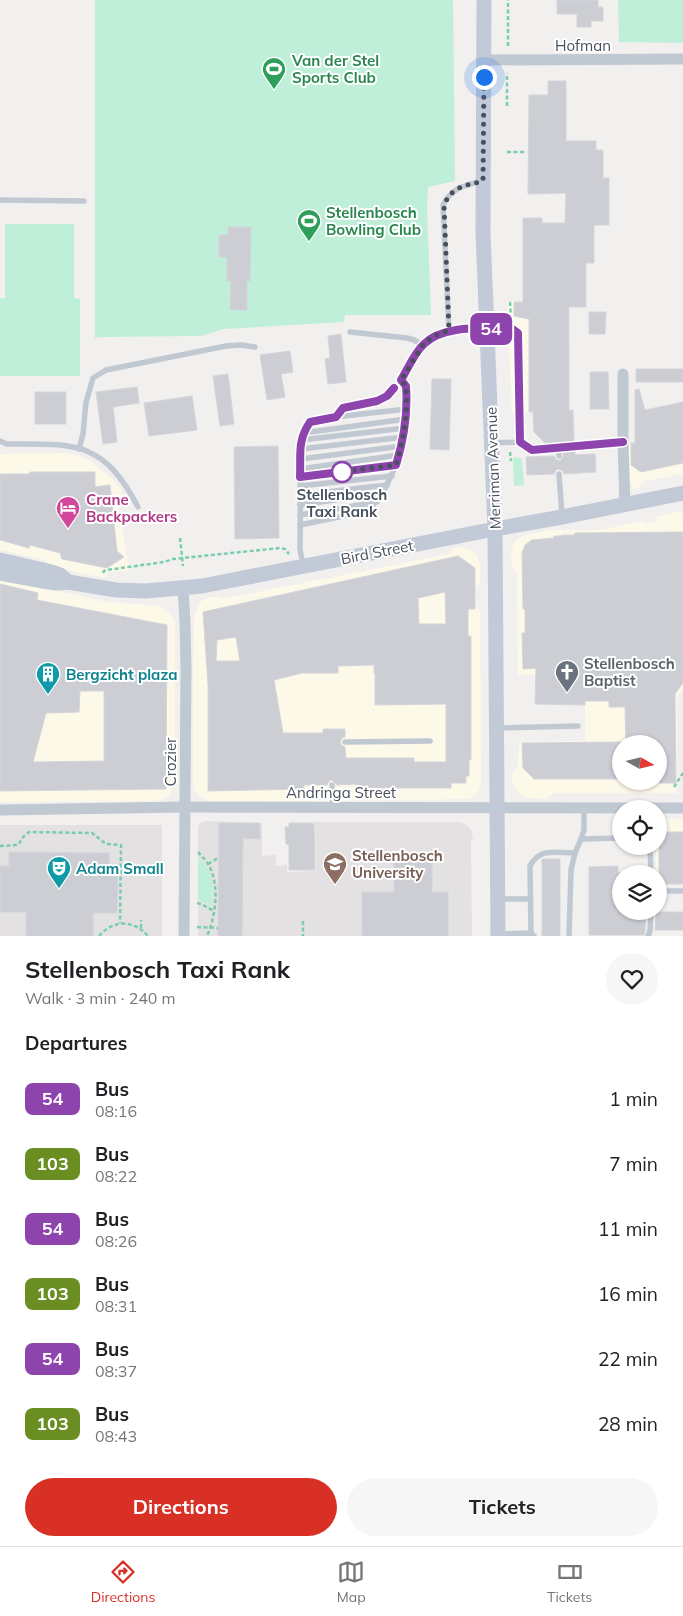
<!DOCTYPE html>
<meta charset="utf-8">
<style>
body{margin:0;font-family:Mulish,sans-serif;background:#f6f6f6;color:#202124;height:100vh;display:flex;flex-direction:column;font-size:19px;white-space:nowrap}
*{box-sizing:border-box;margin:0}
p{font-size:16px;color:#757577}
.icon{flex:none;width:28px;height:28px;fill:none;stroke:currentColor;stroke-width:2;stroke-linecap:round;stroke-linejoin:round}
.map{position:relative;height:936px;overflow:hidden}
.details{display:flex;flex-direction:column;background:#fff;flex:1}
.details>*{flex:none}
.badge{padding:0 10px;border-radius:8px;font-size:18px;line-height:32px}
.needle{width:32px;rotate:98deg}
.controls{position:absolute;left:612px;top:735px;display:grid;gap:10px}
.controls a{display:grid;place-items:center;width:55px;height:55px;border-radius:50%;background:#fff;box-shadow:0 1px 4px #0004;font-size:25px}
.you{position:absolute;width:25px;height:25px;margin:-12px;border:4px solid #fff;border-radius:50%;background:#1a73e8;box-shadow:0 0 0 8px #1a73e833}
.map>.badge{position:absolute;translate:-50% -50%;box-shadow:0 0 0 2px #fff}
h2{padding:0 25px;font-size:19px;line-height:45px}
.round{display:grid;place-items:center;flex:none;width:52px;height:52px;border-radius:26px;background:#f6f6f6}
.headline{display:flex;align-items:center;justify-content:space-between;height:85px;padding:0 25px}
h1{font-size:24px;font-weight:700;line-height:38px}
.primary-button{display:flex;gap:10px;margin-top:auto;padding:10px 25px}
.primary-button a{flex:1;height:58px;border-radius:30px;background:#d93025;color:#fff;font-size:20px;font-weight:700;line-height:58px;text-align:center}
.primary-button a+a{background:#f6f6f6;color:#202124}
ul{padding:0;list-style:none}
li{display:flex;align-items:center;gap:15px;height:65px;padding:0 25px}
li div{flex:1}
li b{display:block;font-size:19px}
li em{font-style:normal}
li .badge{min-width:55px;font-weight:700;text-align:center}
.tabs{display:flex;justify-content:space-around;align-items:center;height:70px;border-top:1px solid #e0e0e0;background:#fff;font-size:14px;color:#757577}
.tabs a{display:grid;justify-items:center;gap:2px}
.tabs .on{color:#d93025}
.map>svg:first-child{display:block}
</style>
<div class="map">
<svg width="683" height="936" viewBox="0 0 683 936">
<rect width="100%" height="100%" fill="#f2f0ef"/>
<g fill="#fcf9e9" fill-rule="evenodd">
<polygon points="507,302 570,302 569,411 512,413"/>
<polygon points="629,443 631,443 631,465 641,472 683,463 683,474 644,481 638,488 632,489 628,466"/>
<polygon points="14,453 64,453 76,455 91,461 115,481 121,490 123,499 123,503 119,508 129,570 107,572 106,578 95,576 50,567 45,560 0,550 0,455"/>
<path d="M681,511L683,517V689L677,696V793H553L547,799L526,798L517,791L512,781L513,771L518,767L519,742L585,741V701H608L607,675H518L517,574L512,567L511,555L513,545L516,540L525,535L551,530H599L644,521L645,524L657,521L656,517ZM621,744H659V781H621Z"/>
<polygon points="462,547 474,551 478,557 480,564 480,584 475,588 476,605 480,611 481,783 478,792 471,798 467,799 342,801 208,801 199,796 195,791 193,783 193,696 194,618 195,613 200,602 210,597 219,597 223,599 450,554 454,548"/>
<polygon points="0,579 107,602 158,606 164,608 173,617 175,622 175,783 169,796 162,800 155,801 0,802"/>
<polygon points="659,819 683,819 683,884 659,884 659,874 656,874 656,846 659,846"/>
</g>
<g fill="#e3e1e1">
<polygon points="205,821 262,823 262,856 276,855 276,866 287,865 287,872 316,871 315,822 458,822 465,824 471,829 473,840 471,840 472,936 198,936 198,827 200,823"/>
<rect x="0" y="825" width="162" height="111"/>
</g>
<g fill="#bfefd8">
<polygon points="95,0 453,0 455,181 428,187 427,208 431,315 345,315 344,322 224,329 201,336 106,337 95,338"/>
<polygon points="618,0 683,0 683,43 619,42"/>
<polygon points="5,224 74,224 74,298 80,299 80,376 0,376 0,298 5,298"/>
<polygon points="515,457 521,458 522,459 524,485 514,486 513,458"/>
<path d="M198,858C213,869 215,888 211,906L198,899Z"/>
</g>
<g fill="#ccced4" stroke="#d4d5db" fill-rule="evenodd">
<polygon points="557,0 598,0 598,7 603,7 603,21 591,21 591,27 577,27 577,14 557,14"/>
<polygon points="548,81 566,81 566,141 596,141 596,150 603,150 603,178 609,178 609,225 594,225 594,263 586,263 586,307 569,307 569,411 573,410 574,442 546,444 534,432 533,412 529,412 529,319 514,316 514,302 523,302 523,218 542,218 542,223 565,223 566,193 528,194 529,95 548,95"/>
<polygon points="228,227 251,227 250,281 247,281 247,310 230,310 231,281 227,281 227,257 219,257 219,235 228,235"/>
<polygon points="589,312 606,312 605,334 589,334"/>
<polygon points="341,334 346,382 328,384 325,359 330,358 328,336"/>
<polygon points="290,351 293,372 281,374 285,397 267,400 260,355"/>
<rect x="636" y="369" width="47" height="13"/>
<polygon points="590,372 608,372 609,409 590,409"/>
<polygon points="228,374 234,424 220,426 213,376"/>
<polygon points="432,379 451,379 449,450 430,449"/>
<polygon points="137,387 139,403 113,407 117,442 103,444 96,392"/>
<polygon points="639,389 645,410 683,402 683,463 641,472 631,465 631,443 635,443 635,390"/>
<rect x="35" y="392" width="31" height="32"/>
<polygon points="192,396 197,430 149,436 144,403"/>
<polygon points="278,446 279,538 235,539 234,447"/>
<polygon points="575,451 575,455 595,454 596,472 564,474 563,471 559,469 556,470 554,474 527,475 526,457 554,456 557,460 560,461 563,457 563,452"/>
<polygon points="30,472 95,472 95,487 110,485 117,551 124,557 107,568 62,559 60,553 30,545 29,548 0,540 0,474 29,474"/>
<polygon points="683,532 683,683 675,694 676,783 659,783 659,744 626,744 625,707 609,707 609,701 585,701 585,705 535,704 536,668 523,669 522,633 525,633 525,609 523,609 522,553 525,545 532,540 554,538 554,536 561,536 561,535 574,535 575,533"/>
<path d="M458,556L475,568V609H468V636H471V760H469V776H466V783H451V788H356V784L337,785L332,780L329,781L327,785H304V789L208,791V685L203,612ZM445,592L446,624H419L418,598ZM236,637L240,661H216L217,640ZM374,665V674H375V705L446,704V762H414V758H346L345,747L341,745L340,742L342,738L345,737V729H323V733H283L274,680L302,673H338V666Z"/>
<path d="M0,584L38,593L37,600L167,625L166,789L0,791ZM80,691H104V761L33,762L46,713L79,712Z"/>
<polygon points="621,742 621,779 534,779 523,768 522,743"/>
<polygon points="219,823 260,823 260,839 243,838 242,936 218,936"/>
<polygon points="289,823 314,823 315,870 289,870 289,845 286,844 285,827 289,827"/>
<rect x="659" y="832" width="24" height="52"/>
<polygon points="9,852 109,853 109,866 118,866 117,913 93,913 93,936 26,936 26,912 0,912 0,866 9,866"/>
<polygon points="394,855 432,855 432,892 448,892 448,936 362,936 362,892 394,892"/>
<rect x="542" y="859" width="18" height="77"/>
<polygon points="618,866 618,873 621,873 621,911 646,912 645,930 644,935 589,935 589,867"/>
<polygon points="656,912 683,912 683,930 655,930"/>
</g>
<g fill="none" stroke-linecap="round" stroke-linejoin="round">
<g stroke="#77cdae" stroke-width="2.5" stroke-dasharray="4 2.5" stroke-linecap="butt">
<polyline points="508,46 508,0"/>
<polyline points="507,106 507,73"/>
<polyline points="507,152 526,152"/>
<polyline points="510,302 511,319"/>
<polyline points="510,452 511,461"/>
<polyline points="180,538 183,566"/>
<polyline points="103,573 104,571 107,570 164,562 173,559 280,548 285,549 289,554"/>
<polyline points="674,787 683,773"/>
<polyline points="0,846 18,845 24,836 29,832 92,833 106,844 121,845 120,923"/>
<path d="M198,852C201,856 205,859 208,864C220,883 216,916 207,936"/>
<polyline points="208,864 218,858"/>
<polyline points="197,903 201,904 214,911"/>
<polyline points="303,921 303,936"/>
<polyline points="197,927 218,928"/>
<polyline points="141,928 141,920"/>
<path d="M99,936C114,919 134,920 148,936"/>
</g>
<g stroke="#c0c8d1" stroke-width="5.5">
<polyline points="0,200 84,201"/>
<path d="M449,331L443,205C452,188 463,186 481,181"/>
<polyline points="350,332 407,338 414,340 423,345"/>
<polyline points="335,417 407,409"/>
<polyline points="303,433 406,419"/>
<polyline points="301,440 405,428"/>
<path d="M0,441L7,444C75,444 103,440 138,507"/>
<polyline points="492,443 520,442 532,450 623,442"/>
<polyline points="558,448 559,456"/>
<polyline points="79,449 83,434 86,402 93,378 106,370 226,346 241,345 255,347"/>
<polyline points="301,449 404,437"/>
<polyline points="301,459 402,446"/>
<polyline points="300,469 399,455"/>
<polyline points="559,474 562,515"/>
<polyline points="300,477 396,465"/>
<polyline points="300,486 392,476"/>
<polyline points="300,495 387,485"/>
<polyline points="300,505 383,493"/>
<polyline points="300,515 377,502"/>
<polyline points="300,525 368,511 383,493 396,465 402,446 405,428 407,398 406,386 401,381"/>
<polyline points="303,564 300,550 301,440 303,433 310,422 335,417 343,408 377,401 387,396 401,381 423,345 432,337 449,331 511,328 518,333 520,442"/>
<polyline points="498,728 578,726"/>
<polyline points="345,742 430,741"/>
<polyline points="332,785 333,807"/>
<polyline points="581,839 621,838"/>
<polyline points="650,846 651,874"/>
<polyline points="660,891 683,891"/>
<polyline points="499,899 530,899"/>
<path d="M531,933L530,866C540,847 556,853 575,853"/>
<polyline points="499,934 531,933 534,936"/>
<polyline points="569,936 571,870 575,853 581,839 584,830 584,807"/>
<polyline points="648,936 650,931 651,911"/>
</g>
<g stroke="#c0c8d1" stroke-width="11">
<polyline points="484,60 683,59"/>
<polyline points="623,374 623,442 625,505"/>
<polyline points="183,588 185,622 186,669 184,936"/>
<polyline points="0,810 184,807 683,808"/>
</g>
<g stroke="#c2cad8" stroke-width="15">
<polyline points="484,0 483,233 495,529 498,936"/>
<polyline points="0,560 52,572 60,575 68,582"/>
<polyline points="0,573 42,581 56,583 68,582 116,590 146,591 202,586 495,529 562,517 683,493"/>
</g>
</g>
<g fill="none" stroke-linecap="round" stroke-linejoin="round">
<g stroke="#fff" stroke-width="11">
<path id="line" d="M394,388L387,396L377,401L343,408L336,417L310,422C297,441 301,455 300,477L396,465C404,439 408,413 406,386L401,380C408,369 414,353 424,344C444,324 485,329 511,328L518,333L520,442L532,450L623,442"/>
</g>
<use href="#line" stroke="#8e44ad" stroke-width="8"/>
<path stroke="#48505d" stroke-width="5" stroke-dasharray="0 9" d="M342,472H339L396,465C404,439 408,413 406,386L401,380L423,345L432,337L449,330L444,205C452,186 465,186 483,181L484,77"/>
</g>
<defs>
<g id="stadium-pin" transform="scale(1.25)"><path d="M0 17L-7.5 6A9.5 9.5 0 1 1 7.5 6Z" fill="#2e9e5b" stroke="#fff"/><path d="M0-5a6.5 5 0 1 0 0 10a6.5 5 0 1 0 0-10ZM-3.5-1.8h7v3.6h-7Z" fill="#fff"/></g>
<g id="hotel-pin" transform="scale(1.25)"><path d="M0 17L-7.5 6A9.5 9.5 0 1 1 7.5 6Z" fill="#d1479c" stroke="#fff"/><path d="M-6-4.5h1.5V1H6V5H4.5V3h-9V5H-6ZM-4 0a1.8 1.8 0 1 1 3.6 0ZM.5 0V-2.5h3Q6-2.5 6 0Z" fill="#fff"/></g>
<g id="church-pin" transform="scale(1.25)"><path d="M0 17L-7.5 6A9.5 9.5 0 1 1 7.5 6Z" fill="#6b7280" stroke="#fff"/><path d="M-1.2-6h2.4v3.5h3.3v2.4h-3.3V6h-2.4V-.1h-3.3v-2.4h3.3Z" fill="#fff"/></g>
<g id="building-pin" transform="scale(1.25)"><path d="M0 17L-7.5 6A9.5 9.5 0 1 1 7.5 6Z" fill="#0f9aa8" stroke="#fff"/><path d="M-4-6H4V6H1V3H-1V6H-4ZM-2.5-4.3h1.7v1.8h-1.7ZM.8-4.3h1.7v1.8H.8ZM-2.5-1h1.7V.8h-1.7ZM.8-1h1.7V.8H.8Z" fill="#fff"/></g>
<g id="university-pin" transform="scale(1.25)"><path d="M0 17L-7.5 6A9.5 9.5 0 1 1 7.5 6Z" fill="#8d6e63" stroke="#fff"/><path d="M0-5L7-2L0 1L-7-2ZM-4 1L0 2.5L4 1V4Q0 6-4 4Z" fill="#fff"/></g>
<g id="theatre-pin" transform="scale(1.25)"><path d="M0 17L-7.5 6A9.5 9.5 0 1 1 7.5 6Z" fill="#0f9aa8" stroke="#fff"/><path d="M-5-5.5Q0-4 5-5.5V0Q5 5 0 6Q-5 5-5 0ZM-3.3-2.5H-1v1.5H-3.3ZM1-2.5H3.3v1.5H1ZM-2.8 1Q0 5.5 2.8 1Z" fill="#fff"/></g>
</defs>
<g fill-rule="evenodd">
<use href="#stadium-pin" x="274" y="69"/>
<use href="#stadium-pin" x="309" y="221"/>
<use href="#hotel-pin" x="68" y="508"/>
<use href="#church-pin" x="567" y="672"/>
<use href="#building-pin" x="48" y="674"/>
<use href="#university-pin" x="335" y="864"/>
<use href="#theatre-pin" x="59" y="868"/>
</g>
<circle fill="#fff" stroke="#8e44ad" stroke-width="2.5" cx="342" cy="472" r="10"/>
<g text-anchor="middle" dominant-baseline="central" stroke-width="4" stroke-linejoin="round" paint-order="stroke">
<g font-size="15" fill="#48505d" stroke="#fff">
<text x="583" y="45">Hofman</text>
<text transform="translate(493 468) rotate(-92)">Merriman Avenue</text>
<text transform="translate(377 552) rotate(-11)">Bird Street</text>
<text transform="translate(170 762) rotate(-90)">Crozier</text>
<text x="341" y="792">Andringa Street</text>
</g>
<g font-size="15" font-weight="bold" fill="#27864d" stroke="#fff" text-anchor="start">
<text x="292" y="60">Van der Stel<tspan x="292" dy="17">Sports Club</tspan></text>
<text x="326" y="212">Stellenbosch<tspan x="326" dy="17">Bowling Club</tspan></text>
</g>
<g font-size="15" font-weight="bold" fill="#48505d" stroke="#fff">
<text x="342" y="494">Stellenbosch<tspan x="342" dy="17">Taxi Rank</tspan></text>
</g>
<g font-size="15" font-weight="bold" fill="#b23c85" stroke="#fff" text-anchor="start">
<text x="86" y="499">Crane<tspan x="86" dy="17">Backpackers</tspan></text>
</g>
<g font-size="15" font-weight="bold" fill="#5b616d" stroke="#fff" text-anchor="start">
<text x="584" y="663">Stellenbosch<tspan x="584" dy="17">Baptist</tspan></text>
</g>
<g font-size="15" font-weight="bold" fill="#0d838f" stroke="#fff" text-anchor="start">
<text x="66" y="674">Bergzicht plaza</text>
<text x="76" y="868">Adam Small</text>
</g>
<g font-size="15" font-weight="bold" fill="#785e54" stroke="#fff" text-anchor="start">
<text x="352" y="855">Stellenbosch<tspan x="352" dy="17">University</tspan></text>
</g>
</g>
</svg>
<div class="controls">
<a><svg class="needle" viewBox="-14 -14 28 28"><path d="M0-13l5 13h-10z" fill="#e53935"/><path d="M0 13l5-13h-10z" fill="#757577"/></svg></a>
<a><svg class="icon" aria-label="locate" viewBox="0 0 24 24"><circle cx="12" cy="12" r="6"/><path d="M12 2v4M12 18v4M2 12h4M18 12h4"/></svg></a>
<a><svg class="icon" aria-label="layers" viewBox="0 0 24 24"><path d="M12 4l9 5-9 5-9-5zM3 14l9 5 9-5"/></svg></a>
</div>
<div class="you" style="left:484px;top:77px"></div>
<b class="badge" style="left:491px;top:329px;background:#8e44ad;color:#fff">54</b>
</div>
<section class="details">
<div class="headline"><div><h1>Stellenbosch Taxi Rank</h1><p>Walk · 3 min · 240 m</p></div><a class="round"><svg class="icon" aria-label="heart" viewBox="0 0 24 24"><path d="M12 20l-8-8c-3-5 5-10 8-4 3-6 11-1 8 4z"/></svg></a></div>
<h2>Departures</h2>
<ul>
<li><span class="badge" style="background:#8e44ad;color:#fff">54</span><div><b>Bus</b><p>08:16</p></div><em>1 min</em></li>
<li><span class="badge" style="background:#6b8e23;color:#fff">103</span><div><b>Bus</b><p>08:22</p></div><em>7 min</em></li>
<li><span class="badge" style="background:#8e44ad;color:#fff">54</span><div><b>Bus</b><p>08:26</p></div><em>11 min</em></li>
<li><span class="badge" style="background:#6b8e23;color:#fff">103</span><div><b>Bus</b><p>08:31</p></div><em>16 min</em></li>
<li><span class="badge" style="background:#8e44ad;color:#fff">54</span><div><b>Bus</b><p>08:37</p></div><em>22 min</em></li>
<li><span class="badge" style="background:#6b8e23;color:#fff">103</span><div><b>Bus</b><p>08:43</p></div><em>28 min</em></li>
</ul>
<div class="primary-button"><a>Directions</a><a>Tickets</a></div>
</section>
<nav class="tabs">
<a class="on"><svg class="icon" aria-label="directions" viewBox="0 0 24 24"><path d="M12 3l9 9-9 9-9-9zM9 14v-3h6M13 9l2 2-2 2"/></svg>Directions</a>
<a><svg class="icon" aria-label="map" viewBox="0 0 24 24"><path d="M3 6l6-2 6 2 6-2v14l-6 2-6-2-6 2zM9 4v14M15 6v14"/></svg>Map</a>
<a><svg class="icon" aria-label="tickets" viewBox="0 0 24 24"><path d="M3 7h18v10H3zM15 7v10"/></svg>Tickets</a>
</nav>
